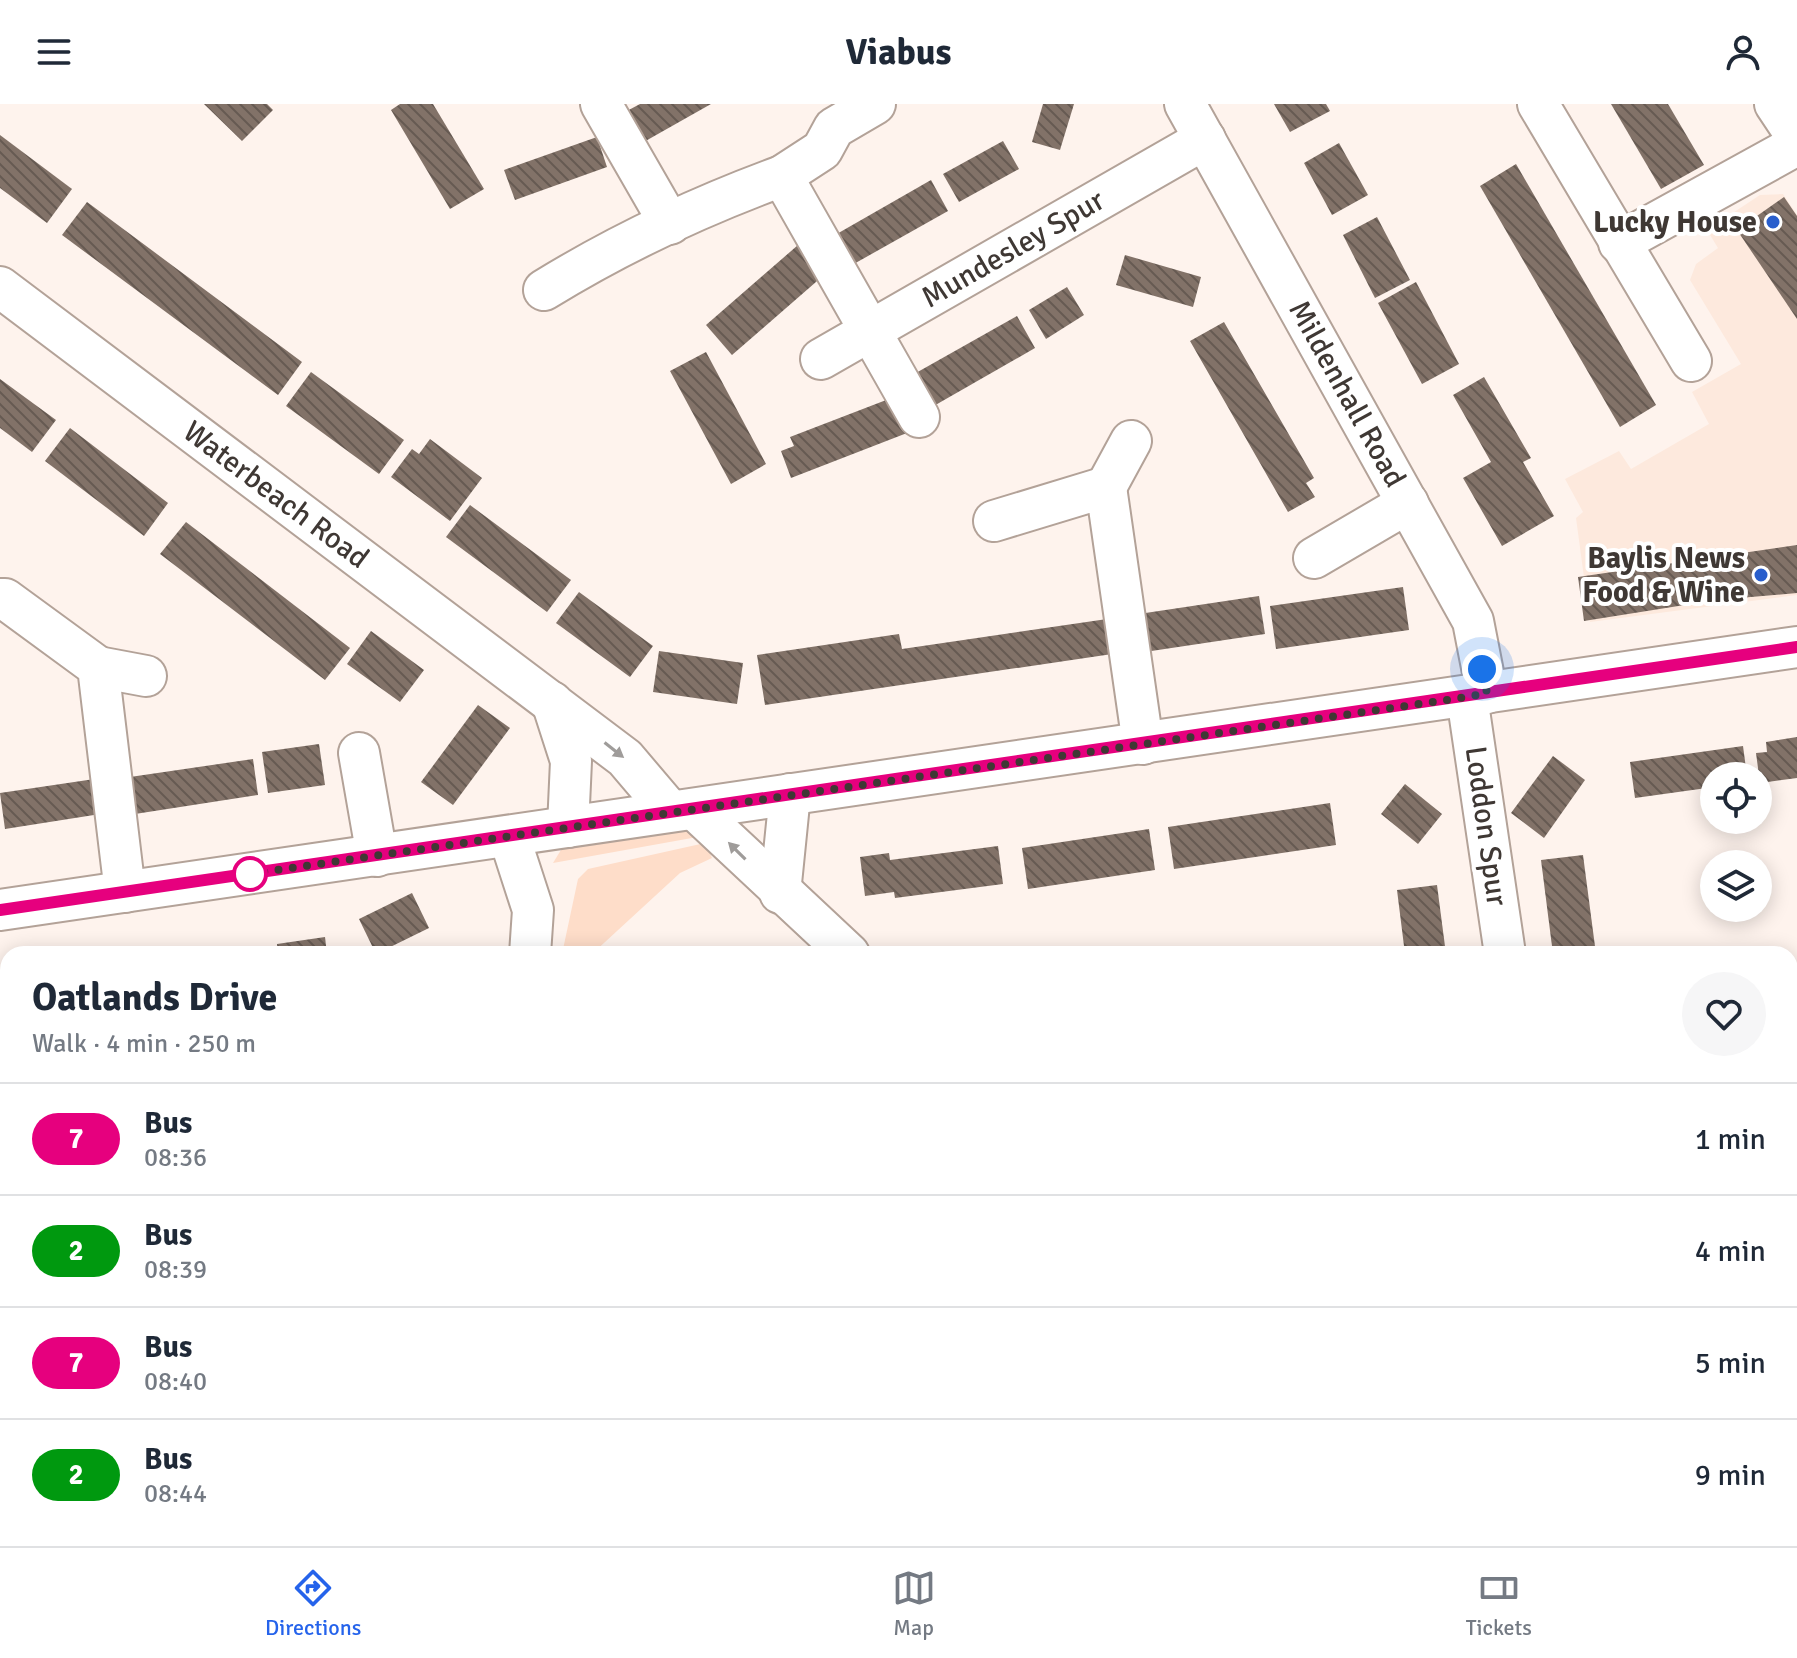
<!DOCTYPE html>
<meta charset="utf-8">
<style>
body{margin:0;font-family:Signika,sans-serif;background:#f6f6f7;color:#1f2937;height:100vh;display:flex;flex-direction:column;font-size:30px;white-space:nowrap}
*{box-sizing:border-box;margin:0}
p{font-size:26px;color:#747a83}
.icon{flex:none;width:44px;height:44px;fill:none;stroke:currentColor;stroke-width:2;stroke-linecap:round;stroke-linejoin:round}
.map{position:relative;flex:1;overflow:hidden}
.sheet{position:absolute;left:0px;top:842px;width:1798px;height:600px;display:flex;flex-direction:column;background:#fff;border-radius:24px 24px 0 0;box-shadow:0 4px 20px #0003}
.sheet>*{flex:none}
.badge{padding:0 16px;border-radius:26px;font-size:28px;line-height:52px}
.tools{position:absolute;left:1700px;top:658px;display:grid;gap:16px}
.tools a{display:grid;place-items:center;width:72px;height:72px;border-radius:50%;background:#fff;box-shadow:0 4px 20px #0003;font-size:40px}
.you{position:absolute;width:40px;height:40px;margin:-20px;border:6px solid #fff;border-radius:50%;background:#1a73e8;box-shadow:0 0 0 12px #1a73e833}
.map>.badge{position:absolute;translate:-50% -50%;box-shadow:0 0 0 4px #fff}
.round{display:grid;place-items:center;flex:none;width:84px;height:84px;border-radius:42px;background:#f6f6f7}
.headline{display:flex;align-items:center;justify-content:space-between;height:136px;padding:0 32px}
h1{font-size:38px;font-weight:700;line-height:60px}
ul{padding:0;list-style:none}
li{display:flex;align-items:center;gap:24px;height:112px;padding:0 32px;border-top:2px solid #e0e1e3}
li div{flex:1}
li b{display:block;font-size:30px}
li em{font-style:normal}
li .badge{min-width:88px;font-weight:700;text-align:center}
header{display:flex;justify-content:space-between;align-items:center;height:104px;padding:0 32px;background:#fff;font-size:36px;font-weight:700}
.tab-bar{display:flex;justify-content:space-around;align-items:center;height:112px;border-top:2px solid #e0e1e3;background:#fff;font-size:22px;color:#747a83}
.tab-bar a{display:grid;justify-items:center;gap:4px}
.tab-bar .on{color:#2563eb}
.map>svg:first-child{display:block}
</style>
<header><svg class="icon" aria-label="menu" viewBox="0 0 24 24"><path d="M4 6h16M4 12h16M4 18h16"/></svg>Viabus<svg class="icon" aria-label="person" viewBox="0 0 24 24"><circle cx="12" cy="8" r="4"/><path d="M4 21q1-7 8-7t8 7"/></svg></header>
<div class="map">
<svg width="1797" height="1442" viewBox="0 0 1797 1442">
<defs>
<pattern id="park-tufts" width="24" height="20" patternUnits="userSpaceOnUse" patternTransform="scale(2)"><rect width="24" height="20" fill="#feddc9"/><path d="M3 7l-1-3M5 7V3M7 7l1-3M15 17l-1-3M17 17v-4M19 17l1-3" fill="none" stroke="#dbbead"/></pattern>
<pattern id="building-back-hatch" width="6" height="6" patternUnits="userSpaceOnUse" patternTransform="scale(2)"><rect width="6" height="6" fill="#827268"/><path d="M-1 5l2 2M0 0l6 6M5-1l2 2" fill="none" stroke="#665a52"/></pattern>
</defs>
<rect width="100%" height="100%" fill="#fef3ed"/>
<g fill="#fde9dd">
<polygon points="1783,90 1797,111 1797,491 1590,518 1576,414 1583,408 1565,375 1619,347 1631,365 1709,320 1692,288 1741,260 1690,176 1696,160 1718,144 1707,126 1760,91"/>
<polygon points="1797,913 1797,1115 1790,1126 1790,925"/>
<polygon points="1359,1434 1607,1434 1602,1442 1335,1442"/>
</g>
<g fill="#feddc9">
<polygon points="679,715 703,732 553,759 564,741"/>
<polygon points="705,739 712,754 680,769 592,850 562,850 578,775 588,765"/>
</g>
<g fill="url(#park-tufts)">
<polygon points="0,1105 8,1113 8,1434 97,1434 101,1442 0,1442"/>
<polygon points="1797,1115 1797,1442 1602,1442 1607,1434 1790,1434 1790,1126"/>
</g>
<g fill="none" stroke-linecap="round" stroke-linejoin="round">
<polyline stroke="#fbb88f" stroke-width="10" points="87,1434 91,1442"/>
</g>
<g fill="url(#building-back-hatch)">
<polygon points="204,0 267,0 273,6 242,37"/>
<polygon points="400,0 433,0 484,85 450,105 391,6"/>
<polygon points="640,0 711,0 642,39 625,8"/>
<polygon points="1043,0 1074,0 1060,46 1032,38"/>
<polygon points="1274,0 1326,0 1330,7 1290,28"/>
<polygon points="1611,0 1668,0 1704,61 1661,85"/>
<polygon points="0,31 72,85 47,119 0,84"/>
<polygon points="597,33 607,63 515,96 504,66"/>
<polygon points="1003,37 1019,65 959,98 943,70"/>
<polygon points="1339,39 1368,91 1332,111 1304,59"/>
<polygon points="1516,60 1656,301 1620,323 1480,82"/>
<polygon points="931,76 948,107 852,161 835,131"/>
<polygon points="1784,93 1797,112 1797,215 1737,126"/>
<polygon points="87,98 302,258 278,291 62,131"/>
<polygon points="1377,113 1410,176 1375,194 1343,131"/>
<polygon points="798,141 824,171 732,251 706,221"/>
<polygon points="1125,151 1201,173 1193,203 1116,181"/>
<polygon points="1416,178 1459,260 1422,280 1378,199"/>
<polygon points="1067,183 1084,211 1046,235 1029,206"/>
<polygon points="1017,212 1035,244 925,307 907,274"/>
<polygon points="1224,218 1314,374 1306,379 1315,393 1288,408 1190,237"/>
<polygon points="706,248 766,360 731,380 670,267"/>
<polygon points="311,268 404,336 379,370 286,302"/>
<polygon points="1484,273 1531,354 1523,358 1554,412 1502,442 1463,374 1491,358 1453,291"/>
<polygon points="0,275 56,316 32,348 0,324"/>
<polygon points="894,293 907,329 791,374 781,347 794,342 790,333"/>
<polygon points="70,324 168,399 144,432 45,357"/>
<polygon points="430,335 482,374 450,417 391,373 412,345 419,350"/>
<polygon points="470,401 571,476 547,508 446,433"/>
<polygon points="186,418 350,544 325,576 160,450"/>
<polygon points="1797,441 1797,489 1716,496 1584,517 1578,473"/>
<polygon points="1403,483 1409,526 1276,545 1270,502"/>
<polygon points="579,488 653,542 630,573 556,519"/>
<polygon points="1259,492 1265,530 1138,549 1132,511"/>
<polygon points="1114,514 1119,549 765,601 757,551 899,530 902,545"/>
<polygon points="371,527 424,566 400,598 347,560"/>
<polygon points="659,547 743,559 737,600 653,588"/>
<polygon points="478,601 510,624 453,701 421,678"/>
<polygon points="1797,633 1797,674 1760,679 1756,649 1767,648 1766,638"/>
<polygon points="319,640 325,681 268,689 262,648"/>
<polygon points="1743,642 1747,672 1714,672 1714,683 1635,694 1630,658"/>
<polygon points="1553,652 1585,676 1544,734 1511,709"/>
<polygon points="253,655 258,691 135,710 130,673"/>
<polygon points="108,673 113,708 5,725 0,689"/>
<polygon points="1405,680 1442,710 1418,740 1381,710"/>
<polygon points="1330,699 1336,741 1174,765 1168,723"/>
<polygon points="1149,725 1155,766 1028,785 1022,744"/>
<polygon points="998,742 1003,780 895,794 894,788 865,792 860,753 889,749 890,756"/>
<polygon points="1583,751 1596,850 1553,850 1541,756"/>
<polygon points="1437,781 1446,850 1405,850 1397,786"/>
<polygon points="412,789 429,824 376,850 359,815"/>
<polygon points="325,833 327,850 278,850 277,840"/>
<polygon points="257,843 258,850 217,850 217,848"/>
<polygon points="749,845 749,850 706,850 706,848"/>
<polygon points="0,878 4,878 8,905 8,915 0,916"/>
<polygon points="223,1434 271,1434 276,1442 228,1442"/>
<polygon points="378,1434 425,1434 431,1442 383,1442"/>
<polygon points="722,1434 765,1434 767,1442 724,1442"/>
<polygon points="1008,1434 1049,1434 1044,1442 1003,1442"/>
</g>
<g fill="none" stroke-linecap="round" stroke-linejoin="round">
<g stroke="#b3a298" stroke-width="44">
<g id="minor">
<polyline points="601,0 670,120"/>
<polyline points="1185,0 1473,517 1487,589"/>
<polyline points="1538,0 1691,257"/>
<polyline points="1775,0 1797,33"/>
<polyline points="782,72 822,46 834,24 875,0"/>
<polyline points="1619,139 1797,41"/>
<polyline points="0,183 625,654 670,707"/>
<path d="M544,186C619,140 700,102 782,72L919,313"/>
<polyline points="821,255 1205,35"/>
<polyline points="1106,383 1131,337"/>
<polyline points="994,417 1106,383 1143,640"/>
<polyline points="1314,454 1408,399"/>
<polyline points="0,495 5,495 98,563 125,788"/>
<polyline points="98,563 146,572"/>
<polyline points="1467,593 1505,850"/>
<polyline points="552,598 571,657 568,723"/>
<polyline points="359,649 377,752"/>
<polyline points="694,705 849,850"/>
<polyline points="509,732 533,806 530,850"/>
<polyline points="780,789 790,690"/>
<polyline points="0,806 1797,543"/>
<polyline points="1790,897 1797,885"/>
<polyline points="1790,1023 1797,1011"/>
<polyline points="308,1434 313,1442"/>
<polyline points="814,1442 818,1434"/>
<polyline points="1315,1442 1330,1434"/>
<polyline points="1547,1442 1552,1434"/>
</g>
</g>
<use href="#minor" stroke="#fff" stroke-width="40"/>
</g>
<defs><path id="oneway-solid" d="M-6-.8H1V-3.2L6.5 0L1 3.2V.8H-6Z" transform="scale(2)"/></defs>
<g fill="#9f9c9a">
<use href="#oneway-solid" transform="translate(614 646) rotate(38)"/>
<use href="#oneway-solid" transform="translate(737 747) rotate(-135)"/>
</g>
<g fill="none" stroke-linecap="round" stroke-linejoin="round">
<g stroke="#fff" stroke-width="18">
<polyline id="line" points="0,806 1797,543"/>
</g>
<use href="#line" stroke="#e6007e" stroke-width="12"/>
<polyline stroke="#3f3834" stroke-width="8" stroke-dasharray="0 14.4" points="250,770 1467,593 1487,589 1482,565"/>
</g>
<g fill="#295ecc" stroke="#fff" stroke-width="3">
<circle cx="1773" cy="118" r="8"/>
<circle cx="1761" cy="471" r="8"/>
</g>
<circle fill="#fff" stroke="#e6007e" stroke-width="4" cx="250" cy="770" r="16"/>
<g text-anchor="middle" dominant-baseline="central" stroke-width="8" stroke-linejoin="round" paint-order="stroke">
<g font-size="30" font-weight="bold" fill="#3f3834" stroke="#fff" text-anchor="end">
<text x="1757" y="118">Lucky House</text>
<text x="1745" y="454">Baylis News<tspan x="1745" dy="34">Food &amp; Wine</tspan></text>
</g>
<g font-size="30" fill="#3f3834" stroke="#fff">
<text transform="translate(1013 145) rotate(-30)">Mundesley Spur</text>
<text transform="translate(1347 290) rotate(61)">Mildenhall Road</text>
<text transform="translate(276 391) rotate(37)">Waterbeach Road</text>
<text transform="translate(1486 722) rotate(82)">Loddon Spur</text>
</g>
</g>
</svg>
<div class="tools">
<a><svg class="icon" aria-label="locate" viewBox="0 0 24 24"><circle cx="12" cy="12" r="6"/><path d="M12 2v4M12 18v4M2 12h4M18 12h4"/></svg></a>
<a><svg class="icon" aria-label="layers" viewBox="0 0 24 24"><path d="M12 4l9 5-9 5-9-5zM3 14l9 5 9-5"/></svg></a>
</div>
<div class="you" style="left:1482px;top:565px"></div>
<section class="sheet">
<div class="headline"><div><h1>Oatlands Drive</h1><p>Walk · 4 min · 250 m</p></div><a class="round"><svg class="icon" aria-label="heart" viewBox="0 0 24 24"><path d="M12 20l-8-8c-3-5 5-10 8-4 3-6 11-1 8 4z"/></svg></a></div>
<ul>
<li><span class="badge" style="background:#e6007e;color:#fff">7</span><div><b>Bus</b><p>08:36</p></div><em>1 min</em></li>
<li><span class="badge" style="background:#00990f;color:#fff">2</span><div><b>Bus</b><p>08:39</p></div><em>4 min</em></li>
<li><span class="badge" style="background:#e6007e;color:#fff">7</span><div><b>Bus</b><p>08:40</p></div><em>5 min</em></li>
<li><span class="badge" style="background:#00990f;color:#fff">2</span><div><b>Bus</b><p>08:44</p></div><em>9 min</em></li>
</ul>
</section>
</div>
<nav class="tab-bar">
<a class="on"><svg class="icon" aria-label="directions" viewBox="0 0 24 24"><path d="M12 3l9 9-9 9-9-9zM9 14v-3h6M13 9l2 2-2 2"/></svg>Directions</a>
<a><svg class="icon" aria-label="map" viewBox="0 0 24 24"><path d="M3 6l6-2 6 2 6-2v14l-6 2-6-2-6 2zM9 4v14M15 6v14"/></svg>Map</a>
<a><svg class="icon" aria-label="tickets" viewBox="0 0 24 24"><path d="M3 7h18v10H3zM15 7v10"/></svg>Tickets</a>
</nav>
